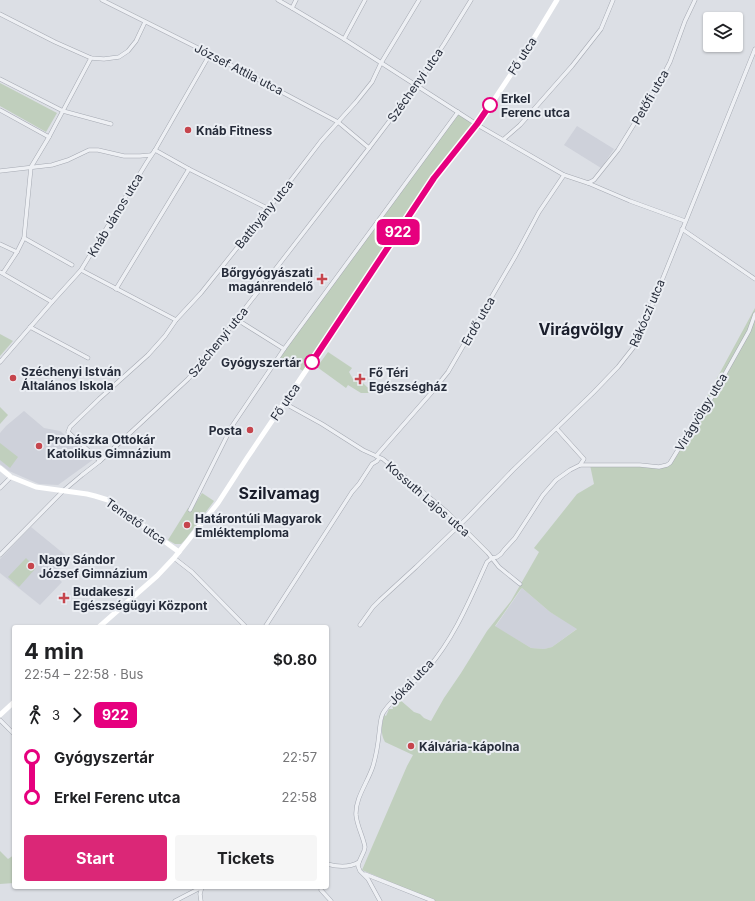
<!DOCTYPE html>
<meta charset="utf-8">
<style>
body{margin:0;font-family:Inter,sans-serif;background:#f6f6f6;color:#202124;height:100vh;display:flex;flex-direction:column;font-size:15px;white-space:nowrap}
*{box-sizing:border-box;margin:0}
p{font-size:13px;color:#757577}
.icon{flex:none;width:22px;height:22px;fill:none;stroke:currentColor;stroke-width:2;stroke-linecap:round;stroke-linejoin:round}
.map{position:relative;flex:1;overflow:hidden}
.details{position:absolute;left:12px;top:625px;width:317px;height:264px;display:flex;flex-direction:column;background:#fff;border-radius:4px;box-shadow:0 1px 3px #0004}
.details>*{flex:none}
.badge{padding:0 8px;border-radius:6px;font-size:14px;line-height:26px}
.buttons{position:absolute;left:703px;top:12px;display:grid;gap:8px}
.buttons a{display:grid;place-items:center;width:40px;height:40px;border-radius:4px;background:#fff;box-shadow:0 1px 3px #0004;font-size:20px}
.map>.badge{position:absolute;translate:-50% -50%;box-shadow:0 0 0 2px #fff}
.legs{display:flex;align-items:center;gap:6px;height:44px;padding:0 12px;font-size:13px}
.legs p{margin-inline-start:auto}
.overview{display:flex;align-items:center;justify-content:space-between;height:68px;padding:0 12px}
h1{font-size:22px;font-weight:700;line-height:30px}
.cta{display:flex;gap:8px;margin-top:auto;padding:8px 12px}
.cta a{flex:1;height:46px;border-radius:4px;background:#db2777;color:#fff;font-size:16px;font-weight:700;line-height:46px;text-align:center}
.cta a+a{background:#f6f6f6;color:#202124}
ul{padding:0 12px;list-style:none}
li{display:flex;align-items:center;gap:14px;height:40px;font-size:15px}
li i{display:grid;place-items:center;width:6px;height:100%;margin:0 5px;background:currentColor}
li i::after{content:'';width:10px;height:10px;margin:-5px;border:3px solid;border-radius:50%;background:#fff}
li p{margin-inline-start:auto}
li:first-child i{background:linear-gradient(#0000 50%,currentColor 0)}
li:last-child i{background:linear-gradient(currentColor 50%,#0000 0)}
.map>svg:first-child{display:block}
</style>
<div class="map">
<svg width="755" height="901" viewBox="0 0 755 901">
<rect width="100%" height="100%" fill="#dcdfe5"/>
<g fill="#ced1da">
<polygon points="577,126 614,149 601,168 564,145"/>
<polygon points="24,411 44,428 60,431 94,459 58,485 39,484 9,471 0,464 0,433 6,426"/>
<polygon points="31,527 69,558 54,575 62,582 40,605 0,573 0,559"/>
<polygon points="522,588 550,612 578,628 552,647 544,649 531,648 495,627"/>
</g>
<g fill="#c0cfbd" fill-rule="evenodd">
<polygon points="0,83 57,113 46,132 0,106"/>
<polygon points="458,112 477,124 434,178 305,372 279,357"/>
<path d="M755,308V901H435L362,870L407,766L413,755L385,742C380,734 382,724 384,715L386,716L389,709H393L392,705L399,699L414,712L420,714L424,718L431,721L444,698L461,673L487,631L511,601L539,552L534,548L577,494L594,484L590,465L650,466L667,465L679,448ZM522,588L550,612L577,629L552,647L544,649L531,648L495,626L520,590Z"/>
<polygon points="0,334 13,341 0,356"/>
<polygon points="328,352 352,368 349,372 353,379 363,383 367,387 372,389 369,393 361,393 348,385 346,388 317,367"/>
<polygon points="0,407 8,415 0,424"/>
<polygon points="0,443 18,457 10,468 0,460"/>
<polygon points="202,493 214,501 185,540 181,544 175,544 168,540 188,508 192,509"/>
<polygon points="26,558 36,568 19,587 8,577"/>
<polygon points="0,851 8,859 14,855 14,883 0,884"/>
</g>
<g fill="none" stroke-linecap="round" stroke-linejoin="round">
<g stroke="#a5a9b2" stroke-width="4.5">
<g id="street">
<polyline points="102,0 210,54 338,122 369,148"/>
<polyline points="278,0 292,8 344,39 481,127 564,175 588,183 630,201 685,221"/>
<polyline points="292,8 296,0"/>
<polyline points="0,14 55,42 91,58 104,59 119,57 128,51 136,41 145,22"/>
<polyline points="344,39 365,0"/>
<polyline points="0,79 63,111 111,124"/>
<polyline points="0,110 49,137"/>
<polyline points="504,139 520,125 572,66 601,29 613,0"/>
<polyline points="155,150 189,169 269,209"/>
<polyline points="0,171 52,165 68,160 89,150 98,150 124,156 140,156 151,155"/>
<polyline points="588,183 594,180 618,150 657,87 670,62 685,21 695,0"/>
<polyline points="682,229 755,279"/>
<polyline points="24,238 72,265"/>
<polyline points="0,244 17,252"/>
<polyline points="81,270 176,320"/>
<polyline points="0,272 52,302"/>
<polyline points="3,273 17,252 24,238 31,167 49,137 91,58"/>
<polyline points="116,289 189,169"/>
<polyline points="236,319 284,349"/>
<polyline points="30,327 88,358"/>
<polyline points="0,362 52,302 81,270 147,162 155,150 210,54"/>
<polyline points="284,403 322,424 363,450 383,459 447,512 488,553 499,567 520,584"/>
<polyline points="557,429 584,459 580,465"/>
<polyline points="376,456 432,392 448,372 516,255 539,212 564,175"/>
<polyline points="100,461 68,432 70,427 99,399 148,355 165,336 176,320 201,293 288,184 321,141 356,102 372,82 381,63 419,0"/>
<polyline points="0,488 11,477"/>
<polyline points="190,510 232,426 284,349 458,112"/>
<polyline points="0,555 63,491 82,475 100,461 188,379 209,355 369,148 416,86 444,44 471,0"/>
<polyline points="174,558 192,572 246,627"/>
<polyline points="360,625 373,607 380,600 416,567 467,518 513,470 593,393 618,367 633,348 640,335 755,49"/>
<polyline points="265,627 352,492 359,484 372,464 377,461 379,458"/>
<polyline points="0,720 14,734"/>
<path d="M359,862L364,851L365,847C363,836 357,826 356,815C355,798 368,782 373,766C376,756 378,744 379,734C380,727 380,719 383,713C394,695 414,684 428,668C455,637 470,599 487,562L492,558L497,557L501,554L504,550L515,538L543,495L556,480L570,470L580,465H640L659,467L667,465L670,463L687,435L695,427L703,413L749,331L755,314"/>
<path d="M327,864C338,867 349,868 359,862L358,866L360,871L368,879L380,901"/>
<polyline points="365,874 433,901"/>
<polyline points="321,890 331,901"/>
<polyline points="175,901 202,887"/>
<polyline points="201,901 200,894 202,887"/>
</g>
</g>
<use href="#street" stroke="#eef0f4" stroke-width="3.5"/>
<g stroke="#fff" stroke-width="5">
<polyline points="0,468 11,477 36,487 87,494 95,496 108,500 179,552"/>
<polyline points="99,627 157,576 174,558 218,503 247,458 305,372 434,178 482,118 525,53 557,0"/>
<polyline points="0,715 14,702"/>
</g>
</g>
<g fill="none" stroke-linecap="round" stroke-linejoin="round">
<g stroke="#fff" stroke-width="9">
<polyline id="line-1" points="312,362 434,178 477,124 490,105"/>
</g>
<use href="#line-1" stroke="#e6007e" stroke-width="6"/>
</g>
<g fill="#fff" stroke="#e6007e" stroke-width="2">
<circle cx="490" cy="105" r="7"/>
<circle cx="312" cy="362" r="7"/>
</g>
<g fill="#c6454d" stroke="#ebeef3" stroke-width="1.5">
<circle cx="188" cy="130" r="4"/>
<path d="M320 273h4v4h4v4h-4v4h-4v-4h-4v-4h4z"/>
<circle cx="13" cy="378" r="4"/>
<path d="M358 373h4v4h4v4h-4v4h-4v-4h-4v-4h4z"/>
<circle cx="250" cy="430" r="4"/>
<circle cx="39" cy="446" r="4"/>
<circle cx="187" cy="525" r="4"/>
<circle cx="31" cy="566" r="4"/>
<path d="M62 592h4v4h4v4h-4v4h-4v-4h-4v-4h4z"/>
<circle cx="411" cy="746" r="4"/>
</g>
<g text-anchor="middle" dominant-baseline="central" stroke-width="4" stroke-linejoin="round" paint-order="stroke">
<g font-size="12" fill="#262c3a" stroke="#ebeef3">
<text transform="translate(522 56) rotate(-57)">Fő utca</text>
<text transform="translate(239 69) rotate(27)">József Attila utca</text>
<text transform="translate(415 85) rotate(-55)">Széchenyi utca</text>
<text transform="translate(650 97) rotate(-60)">Petőfi utca</text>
<text transform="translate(264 214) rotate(-51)">Batthyány utca</text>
<text transform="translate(115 215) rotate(-59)">Knáb János utca</text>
<text transform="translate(647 313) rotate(-67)">Rákóczi utca</text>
<text transform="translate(478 321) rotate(-60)">Erdő utca</text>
<text transform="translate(218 342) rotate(-51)">Széchenyi utca</text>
<text transform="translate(285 402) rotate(-56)">Fő utca</text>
<text transform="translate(701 412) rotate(-59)">Virágvölgy utca</text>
<text transform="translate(428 499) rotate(41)">Kossuth Lajos utca</text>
<text transform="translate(136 521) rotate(35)">Temető utca</text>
<text transform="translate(411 682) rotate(-46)">Jókai utca</text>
</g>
<g font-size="12" font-weight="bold" fill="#262c3a" stroke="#ebeef3" text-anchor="start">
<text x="501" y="98">Erkel<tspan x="501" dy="14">Ferenc utca</tspan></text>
<text x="301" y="362" text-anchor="end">Gyógyszertár</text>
</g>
<g font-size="12" font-weight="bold" fill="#262c3a" stroke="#ebeef3" text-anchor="start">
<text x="196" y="130">Knáb Fitness</text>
<text x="313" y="272" text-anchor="end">Bőrgyógyászati<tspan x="313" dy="14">magánrendelő</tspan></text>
<text x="21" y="371">Széchenyi István<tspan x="21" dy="14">Általános Iskola</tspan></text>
<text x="369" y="372">Fő Téri<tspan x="369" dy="14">Egészségház</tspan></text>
<text x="242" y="430" text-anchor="end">Posta</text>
<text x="47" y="439">Prohászka Ottokár<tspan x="47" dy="14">Katolikus Gimnázium</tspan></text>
<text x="195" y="518">Határontúli Magyarok<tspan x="195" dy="14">Emléktemploma</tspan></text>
<text x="39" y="559">Nagy Sándor<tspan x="39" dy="14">József Gimnázium</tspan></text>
<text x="73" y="591">Budakeszi<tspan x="73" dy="14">Egészségügyi Központ</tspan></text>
<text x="419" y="746">Kálvária-kápolna</text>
</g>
<g font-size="16" font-weight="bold" fill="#191d2b" stroke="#ebeef3">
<text x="581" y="329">Virágvölgy</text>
<text x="279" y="493">Szilvamag</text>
</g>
</g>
</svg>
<div class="buttons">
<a><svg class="icon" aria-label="layers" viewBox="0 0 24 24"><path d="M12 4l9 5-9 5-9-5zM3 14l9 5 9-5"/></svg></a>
</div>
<b class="badge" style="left:398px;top:232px;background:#e6007e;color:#fff">922</b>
<section class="details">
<div class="overview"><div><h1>4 min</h1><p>22:54 – 22:58 · Bus</p></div><b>$0.80</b></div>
<div class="legs"><svg class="icon" aria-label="walk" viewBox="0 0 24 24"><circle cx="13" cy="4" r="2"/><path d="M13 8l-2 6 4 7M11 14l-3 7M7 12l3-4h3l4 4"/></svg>3<svg class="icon" aria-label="forward" viewBox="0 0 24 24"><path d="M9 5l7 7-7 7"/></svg><b class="badge" style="background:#e6007e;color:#fff">922</b></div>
<ul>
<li><i style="color:#e6007e"></i><b>Gyógyszertár</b><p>22:57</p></li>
<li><i style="color:#e6007e"></i><b>Erkel Ferenc utca</b><p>22:58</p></li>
</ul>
<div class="cta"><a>Start</a><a>Tickets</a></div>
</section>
</div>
